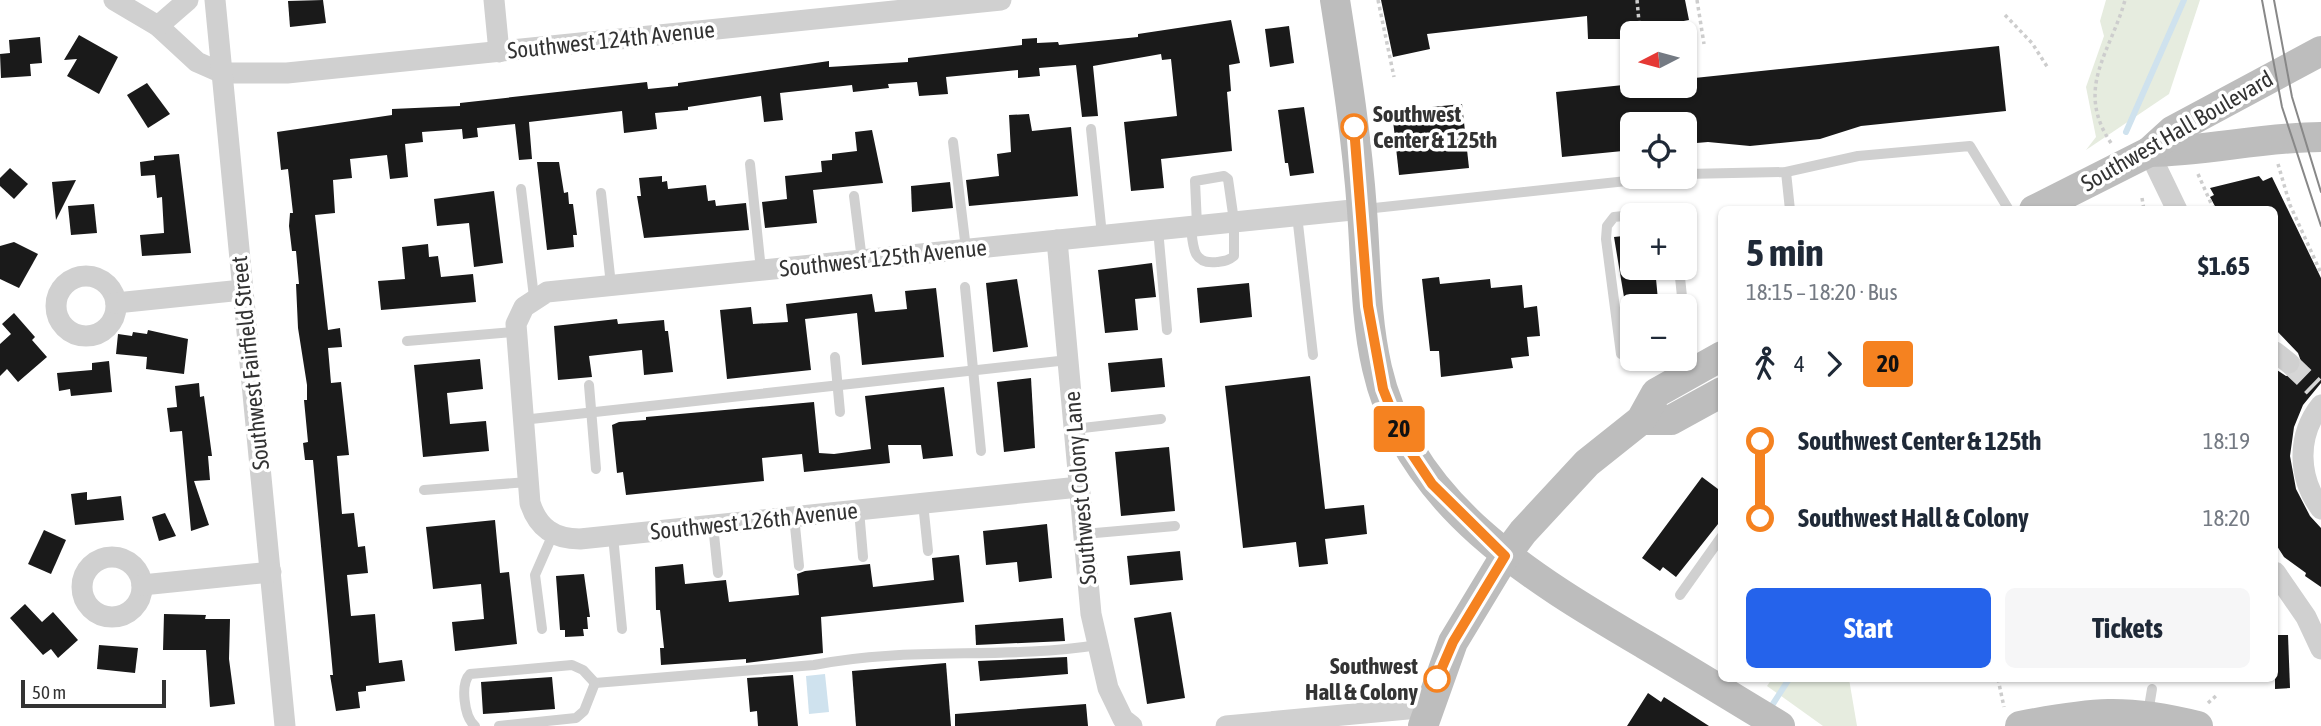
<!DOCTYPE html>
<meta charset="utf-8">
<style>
body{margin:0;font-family:"Asap Condensed",sans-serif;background:#f6f6f7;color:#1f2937;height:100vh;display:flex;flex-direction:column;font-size:26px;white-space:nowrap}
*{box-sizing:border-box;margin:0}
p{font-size:23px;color:#747a83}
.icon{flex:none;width:38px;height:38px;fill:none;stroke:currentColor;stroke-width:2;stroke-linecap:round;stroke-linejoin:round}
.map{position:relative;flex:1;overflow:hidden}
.side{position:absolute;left:1718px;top:206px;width:560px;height:476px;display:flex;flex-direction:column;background:#fff;border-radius:10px;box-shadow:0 2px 5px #0004}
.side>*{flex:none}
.badge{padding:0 14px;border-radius:5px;font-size:24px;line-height:46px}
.needle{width:46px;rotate:264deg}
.tools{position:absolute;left:1620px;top:21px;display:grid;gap:14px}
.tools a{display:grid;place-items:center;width:77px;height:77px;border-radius:10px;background:#fff;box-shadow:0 2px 5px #0004;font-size:35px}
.scale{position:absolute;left:21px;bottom:18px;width:145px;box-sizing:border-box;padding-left:7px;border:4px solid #333;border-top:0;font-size:19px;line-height:24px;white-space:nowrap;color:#333;-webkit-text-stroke:5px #fff;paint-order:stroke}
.map>.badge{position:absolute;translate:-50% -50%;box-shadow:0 0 0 4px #fff}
.legs{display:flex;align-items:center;gap:10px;height:77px;padding:0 28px;font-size:23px}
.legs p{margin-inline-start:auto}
.overview{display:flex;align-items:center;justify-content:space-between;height:119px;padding:0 28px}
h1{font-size:38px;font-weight:700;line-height:52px}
.primary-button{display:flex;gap:14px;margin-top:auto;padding:14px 28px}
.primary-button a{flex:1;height:80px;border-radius:10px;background:#2563eb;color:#fff;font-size:28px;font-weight:700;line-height:80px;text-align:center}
.primary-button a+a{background:#f6f6f7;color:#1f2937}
ul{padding:0 28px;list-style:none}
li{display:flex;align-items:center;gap:24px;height:77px;font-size:26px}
li i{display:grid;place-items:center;width:10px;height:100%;margin:0 9px;background:currentColor}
li i::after{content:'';width:18px;height:18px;margin:-9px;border:5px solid;border-radius:50%;background:#fff}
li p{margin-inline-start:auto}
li:first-child i{background:linear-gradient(#0000 50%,currentColor 0)}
li:last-child i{background:linear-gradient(currentColor 50%,#0000 0)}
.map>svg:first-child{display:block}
</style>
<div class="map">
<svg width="2321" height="726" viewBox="0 0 2321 726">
<rect width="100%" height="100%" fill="#fff"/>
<g fill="#e6ecdf">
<polygon points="2106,0 2200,0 2169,94 2086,150 2096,137 2086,87 2104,36 2100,21"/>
<polygon points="1772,679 1849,679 1857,726 1823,726 1767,686"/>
</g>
<polygon fill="#cfe2ee" points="825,674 829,712 809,714 806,676"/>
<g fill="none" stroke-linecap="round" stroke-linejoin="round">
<g stroke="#cfe2ee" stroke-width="6">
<polyline points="2126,132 2184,0"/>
<polyline points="1769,710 1789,679"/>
</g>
</g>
<g fill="#1a1a1a">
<polygon points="323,0 326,23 290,27 288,1"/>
<polygon points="1381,0 1685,0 1689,20 1626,32 1626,39 1588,39 1587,16 1427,34 1430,49 1393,57"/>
<polygon points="1231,20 1240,63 1229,65 1231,91 1227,92 1232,151 1161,159 1164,188 1131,191 1124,122 1177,116 1171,59 1162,60 1161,54 1093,66 1098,116 1082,117 1076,65 1039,68 1040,76 1018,78 1018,70 946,77 948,94 919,96 917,82 888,84 889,88 853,92 852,85 780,93 783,120 764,122 761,96 688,107 688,110 655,113 657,129 624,133 622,111 529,122 532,159 519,160 515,124 477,128 478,137 463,139 462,129 422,132 423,142 405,144 408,177 390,179 387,155 350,159 352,178 333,180 335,213 315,215 328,330 340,328 342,347 328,348 331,383 341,382 349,455 337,456 342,514 354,513 358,547 365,546 368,573 347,575 351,616 375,614 379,663 402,660 405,681 366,686 366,691 358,692 360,708 336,711 330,675 333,675 313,460 305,460 303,443 308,442 304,400 307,400 307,385 298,328 296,284 299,284 296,251 292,251 289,226 290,213 293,213 288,169 281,170 277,132 392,115 392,109 460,106 460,103 647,82 648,89 678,86 678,83 829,61 829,67 908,62 908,58 1022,45 1022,39 1037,38 1037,43 1058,42 1059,45 1138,37 1138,34"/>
<polygon points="1289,26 1294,63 1270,67 1265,29"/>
<polygon points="79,35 118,57 99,94 67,76 77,59 64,60"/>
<polygon points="40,37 42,63 30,64 31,76 1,78 0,54 10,53 9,40"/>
<polygon points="1999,46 2006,111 1861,126 1820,139 1750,146 1708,142 1685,144 1685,124 1633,124 1633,150 1562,157 1556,92 1633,84 1685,86 1685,79"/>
<polygon points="147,83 170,114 148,128 127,95"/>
<polygon points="1462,104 1469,168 1399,175 1392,111"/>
<polygon points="1304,107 1314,173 1290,176 1288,163 1285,163 1278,110"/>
<polygon points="1029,114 1032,131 1071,127 1078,196 969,206 966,180 999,176 997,154 1011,152 1009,115"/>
<polygon points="872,130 883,183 813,190 817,223 765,228 762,202 787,199 785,176 822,172 821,161 832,160 832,154 857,151 855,132"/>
<polygon points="179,154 191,253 142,256 140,235 164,233 162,197 157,198 155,175 141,176 140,162 154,160 154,156"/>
<polygon points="537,162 559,162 564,193 568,192 569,204 573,204 577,235 573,235 574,247 547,250"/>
<polygon points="10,168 28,184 14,199 0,186 0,178"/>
<polygon points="662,176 662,182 667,181 668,189 706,185 708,201 715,200 716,206 746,203 749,230 644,238 637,196 641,196 639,178"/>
<polygon points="2259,176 2263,181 2272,177 2321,278 2321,383 2303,405 2294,427 2290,456 2296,489 2310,516 2321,528 2321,587 2305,576 2306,573 2284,557 2275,543 2275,373 2277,370 2286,376 2293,375 2302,364 2298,353 2275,329 2275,210 2217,210 2210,197 2214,195 2210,188"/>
<polygon points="76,180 56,220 52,182"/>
<polygon points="950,182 953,208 912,212 911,186"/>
<polygon points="494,191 503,263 474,267 469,223 437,226 434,199"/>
<polygon points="94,204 97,233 71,235 68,206"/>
<polygon points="1633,235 1633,268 1655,268 1658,300 1625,303 1614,237"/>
<polygon points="14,242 38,254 19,288 0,279 0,246"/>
<polygon points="428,244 429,257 438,256 441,277 473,274 476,302 381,310 378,281 405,279 402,247"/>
<polygon points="1152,263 1156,297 1135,299 1138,330 1105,333 1098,270"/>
<polygon points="1439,277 1440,284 1490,279 1491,288 1522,285 1524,308 1537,306 1540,336 1527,337 1529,356 1511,358 1513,368 1441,377 1439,351 1430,351 1422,279"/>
<polygon points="1017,279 1028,347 993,352 986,283"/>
<polygon points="1249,283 1252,317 1200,323 1197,288"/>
<polygon points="936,288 944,357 862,365 857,313 805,319 811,370 727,379 720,310 751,307 753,324 788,322 786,304 872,294 875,312 907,309 905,291"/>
<polygon points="14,313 35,337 32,340 47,357 18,382 7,369 0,376 0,344 11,334 2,324"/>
<polygon points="617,319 618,324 664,320 665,331 668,331 673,372 644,375 642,350 589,356 592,377 558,380 554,326"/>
<polygon points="148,330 188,339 184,374 146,369 147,357 116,354 118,334 132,336 133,332 147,334"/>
<polygon points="1162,358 1165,387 1111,392 1108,363"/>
<polygon points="480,359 483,389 447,393 450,424 486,421 489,451 423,457 414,365"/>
<polygon points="109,361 112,392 71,396 70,389 59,391 57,373 92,370 92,363"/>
<polygon points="1310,376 1325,509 1364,505 1367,534 1325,539 1328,564 1299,567 1296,542 1243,548 1225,386"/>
<polygon points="1031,378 1035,448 1004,452 997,382"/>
<polygon points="199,383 200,397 204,396 212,456 208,456 210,480 194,481 209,525 191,531 182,431 170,432 167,408 177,407 175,386"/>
<polygon points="944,387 953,456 923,459 921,445 888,445 890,463 804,472 802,454 762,458 764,481 626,495 623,472 617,473 612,425 619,422 646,420 646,417 814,402 819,453 834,454 871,449 865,396"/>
<polygon points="1169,447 1175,511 1121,516 1115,452"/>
<polygon points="1702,477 1722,492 1722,519 1676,577 1663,567 1660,571 1642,558"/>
<polygon points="87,492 87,500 121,496 124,520 75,525 71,494"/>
<polygon points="165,513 176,536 159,541 152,517"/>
<polygon points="495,520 500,573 509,572 517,644 455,651 452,622 484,619 481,584 433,589 426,527"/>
<polygon points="1047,524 1052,578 1019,582 1017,562 986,565 983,531"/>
<polygon points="44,530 66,540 51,574 28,564"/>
<polygon points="1180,551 1183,580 1130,585 1127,556"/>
<polygon points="959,555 964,602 821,617 823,653 746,663 746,659 661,665 660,648 664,648 660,610 656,610 655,567 683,564 685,584 726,580 729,602 799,595 797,574 805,571 870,564 873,587 934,580 932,558"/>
<polygon points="584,574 590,617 587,617 588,629 583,629 584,636 565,637 565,630 560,630 556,576"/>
<polygon points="25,604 42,622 53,612 78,640 58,658 51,649 43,655 10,618"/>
<polygon points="1171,612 1185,698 1147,704 1134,618"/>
<polygon points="164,614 206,615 205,619 230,619 229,659 235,704 210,707 206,650 163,650"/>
<polygon points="1063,618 1065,641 976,645 975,625"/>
<polygon points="2275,635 2288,635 2290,688 2275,689"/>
<polygon points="99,645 138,648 135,673 97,669"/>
<polygon points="1067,657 1068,674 980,681 978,661"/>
<polygon points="946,663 951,726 856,726 852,671"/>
<polygon points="793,675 798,726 758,726 757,711 750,712 747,678"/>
<polygon points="552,677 555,709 483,714 481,682"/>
<polygon points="1648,693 1661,702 1664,697 1709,726 1627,726"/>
<polygon points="1086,704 1088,726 955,726 955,714"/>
</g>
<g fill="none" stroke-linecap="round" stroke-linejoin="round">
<polyline stroke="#d6d6d6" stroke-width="21" stroke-dasharray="21 10" stroke-linecap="butt" points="2289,363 2314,387"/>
<g stroke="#cdcdcd" stroke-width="3.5" stroke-dasharray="3.5 3.5" stroke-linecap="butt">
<polyline points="1378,0 1394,77"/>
<polyline points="1637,0 1640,33"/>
<polyline points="1697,0 1704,44"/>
<polyline points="2005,15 2032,43 2048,68"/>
<path d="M2111,143C2074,88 2111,52 2125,0"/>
<polyline points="2278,164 2290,205 2321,273"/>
<polyline points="2198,174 2214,210"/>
<polyline points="2142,198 2144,210"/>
<polyline points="1998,679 2004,707"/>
<polyline points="2208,703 2217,695"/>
</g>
<g stroke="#d0d0d0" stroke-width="10">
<polyline points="1091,129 1102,235"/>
<polyline points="953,142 966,249"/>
<polyline points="750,164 761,270"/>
<polyline points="1786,172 1790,210"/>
<polyline points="1685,174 1786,172 1858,156 1970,146 2009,210"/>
<polyline points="521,189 534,297"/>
<polyline points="601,193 611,285"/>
<polyline points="854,196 862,260"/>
<polyline points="1365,209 1664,177"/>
<polyline points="1297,215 1313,355"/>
<path d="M1191,226C1193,246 1192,265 1217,262C1224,261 1228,261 1234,256V221L1228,179L1224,176L1195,181L1197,225"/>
<polyline points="1158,229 1167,330"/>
<polyline points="1679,268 1683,306"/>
<polyline points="965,287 981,451"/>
<polyline points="407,341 514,332"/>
<polyline points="1621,354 1606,239 1607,226 1614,217 1650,213 1663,215"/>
<polyline points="835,357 840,412"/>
<polyline points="589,385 596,469"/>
<polyline points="522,420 1068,360"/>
<polyline points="1074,429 1161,419"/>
<polyline points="424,490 528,482"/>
<polyline points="923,503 928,551"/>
<polyline points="859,510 863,557"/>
<polyline points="794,516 799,566"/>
<polyline points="713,525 718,573"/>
<polyline points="1084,534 1175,526"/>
<polyline points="613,536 622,629"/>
<polyline points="1680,595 1722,536"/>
<polyline points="542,629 535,575 553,534"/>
<path d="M595,683L814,665C908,646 1003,660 1098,645"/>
<polyline points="2148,713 2152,689"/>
<path d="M475,726C464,717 460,684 470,674L572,665L583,670L595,683"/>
<polyline points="499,726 576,718 584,711 595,683"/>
</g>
<g stroke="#d0d0d0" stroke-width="21">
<polyline points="114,0 158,26 197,62 222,73 287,73 1001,0"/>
<polyline points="215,0 285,726"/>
<polyline points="494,0 499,52"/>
<polyline points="158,26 188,0"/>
<polyline points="2149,152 2177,210"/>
<polyline points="1057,240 1091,614 1108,688 1123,719 1132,726"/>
<circle cx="86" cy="306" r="30"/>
<polyline points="116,303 242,290"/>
<polyline points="2275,352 2289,363"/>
<path d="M2321,405C2296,436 2298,478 2321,509"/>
<path d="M1079,487L580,539C554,539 538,528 530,503L516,324L524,307L547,292L1362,209"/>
<circle cx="112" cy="587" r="30"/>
<polyline points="2275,572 2306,617 2321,649"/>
<polyline points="142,585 271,572"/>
<polyline points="1226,726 1429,707"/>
</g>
<g stroke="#bdbdbd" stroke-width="30">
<path d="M1335,0C1346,70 1357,140 1362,210C1366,262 1365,316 1377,368C1408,505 1532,578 1644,644C1690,671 1735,699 1780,726"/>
<path d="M2149,152C2207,151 2263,137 2321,137"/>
<polyline points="2034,210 2149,152 2172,131 2321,51"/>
<polyline points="1641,420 1671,420 1722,392"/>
<polyline points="1423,726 1453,642 1505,556 1523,532 1587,463 1641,420 1656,393 1722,356"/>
<path d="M2020,726C2092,712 2125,708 2198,726"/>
</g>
<g stroke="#888" stroke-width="2">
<polyline points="2262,0 2282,107 2321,226"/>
<polyline points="2274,0 2292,97 2321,192"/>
</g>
</g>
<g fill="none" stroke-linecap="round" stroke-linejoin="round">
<g stroke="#fff" stroke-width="16">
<polyline id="line-1" points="1354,127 1368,306 1383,389 1404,442 1432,484 1505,556 1453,642 1437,679"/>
</g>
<use href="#line-1" stroke="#f58220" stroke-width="10"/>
</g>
<g fill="#fff" stroke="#f58220" stroke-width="3.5">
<circle cx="1354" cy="127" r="12"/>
<circle cx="1437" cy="679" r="12"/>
</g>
<g text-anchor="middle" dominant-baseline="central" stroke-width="7" stroke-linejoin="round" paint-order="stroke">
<g font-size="23" fill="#333" stroke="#fff">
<text transform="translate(611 40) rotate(-6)">Southwest 124th Avenue</text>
<text transform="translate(2177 131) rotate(-30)">Southwest Hall Boulevard</text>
<text transform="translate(883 258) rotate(-6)">Southwest 125th Avenue</text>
<text transform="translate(250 363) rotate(-96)">Southwest Fairfield Street</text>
<text transform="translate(1080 488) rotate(-95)">Southwest Colony Lane</text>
<text transform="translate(754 521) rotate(-6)">Southwest 126th Avenue</text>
</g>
<g font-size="23" font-weight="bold" fill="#333" stroke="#fff" text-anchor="start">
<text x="1373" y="114">Southwest<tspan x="1373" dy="26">Center &amp; 125th</tspan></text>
<text x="1418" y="666" text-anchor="end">Southwest<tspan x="1418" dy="26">Hall &amp; Colony</tspan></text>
</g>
</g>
</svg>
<div class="tools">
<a><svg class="needle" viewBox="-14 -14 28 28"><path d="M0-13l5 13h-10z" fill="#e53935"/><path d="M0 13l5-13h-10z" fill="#747a83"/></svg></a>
<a><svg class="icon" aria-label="locate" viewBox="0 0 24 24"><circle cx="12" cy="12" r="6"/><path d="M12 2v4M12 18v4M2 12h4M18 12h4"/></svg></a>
<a>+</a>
<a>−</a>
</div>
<div class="scale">50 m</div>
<b class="badge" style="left:1399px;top:429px;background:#f58220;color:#111">20</b>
<section class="side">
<div class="overview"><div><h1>5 min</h1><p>18:15 – 18:20 · Bus</p></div><b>$1.65</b></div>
<div class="legs"><svg class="icon" aria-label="walk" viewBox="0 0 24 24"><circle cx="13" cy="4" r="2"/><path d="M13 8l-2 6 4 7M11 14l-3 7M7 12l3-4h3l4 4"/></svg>4<svg class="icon" aria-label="forward" viewBox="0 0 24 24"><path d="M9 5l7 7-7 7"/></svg><b class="badge" style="background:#f58220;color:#111">20</b></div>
<ul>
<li><i style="color:#f58220"></i><b>Southwest Center &amp; 125th</b><p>18:19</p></li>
<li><i style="color:#f58220"></i><b>Southwest Hall &amp; Colony</b><p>18:20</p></li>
</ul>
<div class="primary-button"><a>Start</a><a>Tickets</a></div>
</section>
</div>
